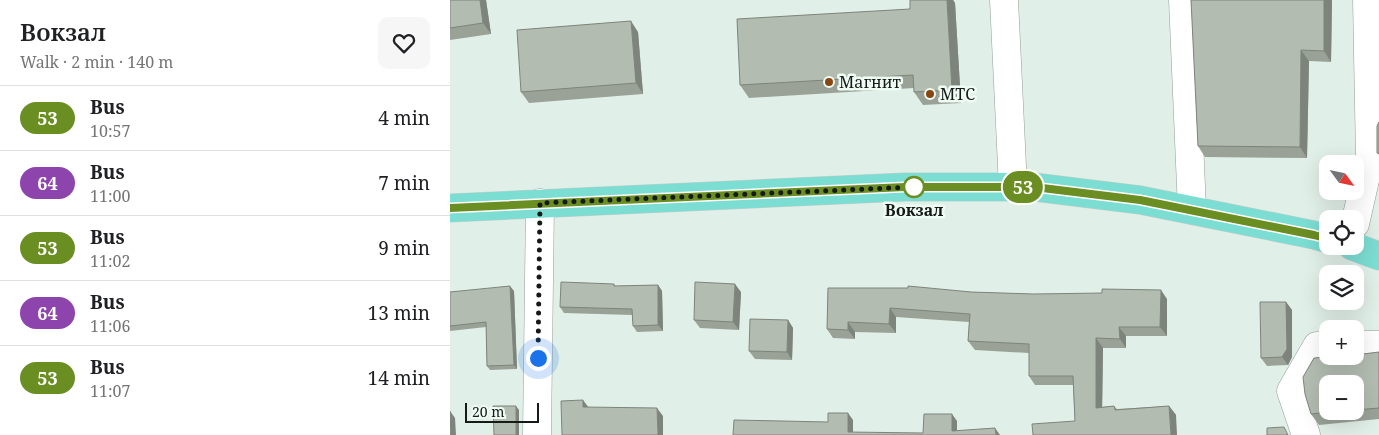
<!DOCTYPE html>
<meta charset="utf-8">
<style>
body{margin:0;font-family:"Noto Serif",serif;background:#f6f6f6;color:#202124;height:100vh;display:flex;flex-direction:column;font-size:19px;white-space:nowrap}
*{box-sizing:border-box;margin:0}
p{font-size:16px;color:#757577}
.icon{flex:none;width:28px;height:28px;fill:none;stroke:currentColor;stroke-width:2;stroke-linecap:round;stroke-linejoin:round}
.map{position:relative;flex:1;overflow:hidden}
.panel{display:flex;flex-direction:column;background:#fff;width:450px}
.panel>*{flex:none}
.badge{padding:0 10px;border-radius:16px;font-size:18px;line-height:32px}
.needle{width:32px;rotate:123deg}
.fabs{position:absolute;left:869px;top:155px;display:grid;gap:10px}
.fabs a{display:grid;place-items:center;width:45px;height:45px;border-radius:10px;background:#fff;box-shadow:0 5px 20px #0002;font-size:25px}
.scale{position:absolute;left:15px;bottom:12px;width:74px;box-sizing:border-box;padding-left:5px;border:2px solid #151a17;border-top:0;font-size:14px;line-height:18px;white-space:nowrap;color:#151a17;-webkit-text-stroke:4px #eefcf4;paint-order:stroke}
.you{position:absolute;width:25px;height:25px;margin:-12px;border:4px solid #fff;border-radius:50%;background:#1a73e8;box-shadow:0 0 0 8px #1a73e833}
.map>.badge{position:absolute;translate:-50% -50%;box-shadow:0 0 0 2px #fff}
.round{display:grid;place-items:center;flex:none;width:52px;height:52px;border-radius:10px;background:#f6f6f6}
.head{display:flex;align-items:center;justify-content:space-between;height:85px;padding:0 20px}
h1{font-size:24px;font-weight:600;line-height:38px}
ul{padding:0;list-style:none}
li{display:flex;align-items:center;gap:15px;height:65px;padding:0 20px;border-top:1px solid #e0e0e0}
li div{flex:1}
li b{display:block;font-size:19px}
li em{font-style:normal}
li .badge{min-width:55px;font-weight:700;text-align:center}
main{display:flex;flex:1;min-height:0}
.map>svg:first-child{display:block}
</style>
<main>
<section class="panel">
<div class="head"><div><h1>Вокзал</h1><p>Walk · 2 min · 140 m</p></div><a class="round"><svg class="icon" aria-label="heart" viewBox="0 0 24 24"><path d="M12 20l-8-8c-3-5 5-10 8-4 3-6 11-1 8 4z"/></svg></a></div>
<ul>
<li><span class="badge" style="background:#6b8e23;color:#fff">53</span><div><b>Bus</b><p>10:57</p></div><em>4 min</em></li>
<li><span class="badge" style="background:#8e44ad;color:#fff">64</span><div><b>Bus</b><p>11:00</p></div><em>7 min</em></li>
<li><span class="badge" style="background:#6b8e23;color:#fff">53</span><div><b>Bus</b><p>11:02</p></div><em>9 min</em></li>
<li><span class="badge" style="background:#8e44ad;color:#fff">64</span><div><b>Bus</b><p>11:06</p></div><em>13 min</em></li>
<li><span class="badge" style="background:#6b8e23;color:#fff">53</span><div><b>Bus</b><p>11:07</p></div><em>14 min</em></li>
</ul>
</section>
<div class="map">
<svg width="929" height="435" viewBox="0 0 929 435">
<rect width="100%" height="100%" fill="#e0efe7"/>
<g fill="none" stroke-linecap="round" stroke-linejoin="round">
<g stroke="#92a098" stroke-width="29">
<g id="minor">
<polyline points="554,0 563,187"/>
<polyline points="733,0 742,210"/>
<polyline points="905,224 920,158 917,0"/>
<polyline points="905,345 929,345"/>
<polyline points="87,435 90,203"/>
<polyline points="856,435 841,391 867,346 878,346"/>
</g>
</g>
<g stroke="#cccdcc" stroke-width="29">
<g id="major">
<polyline points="0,208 455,187 584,187 690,200 864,235 878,239"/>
<polyline points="902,246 929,256"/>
</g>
</g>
<use href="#minor" stroke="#fff" stroke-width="28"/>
<use href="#major" stroke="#7cddd3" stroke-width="28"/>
</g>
<g fill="#9aa298" fill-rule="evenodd">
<polygon points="0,0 36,0 41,34 0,40"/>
<polygon points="460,0 503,0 505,3 511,103 473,105 464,92 464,88 299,98 290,85 460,9"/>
<polygon points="741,0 882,0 881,62 859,61 857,158 755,157 748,146"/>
<polygon points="188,32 193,94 79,103 71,92"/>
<polygon points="164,284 165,286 208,285 212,291 213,331 187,332 183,326 182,315 114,313 110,307"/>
<polygon points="378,288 521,292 717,299 717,336 676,336 676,348 653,348 652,407 664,406 667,409 719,406 726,415 625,421 623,385 585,385 579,376 579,353 525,350 518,341 519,322 446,317 446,333 405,332 405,339 383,338 377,329"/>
<polygon points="64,291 67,369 40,370 37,366 36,327 0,331 0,292"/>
<polygon points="291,292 289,330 250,328 244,320"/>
<polygon points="836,302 842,310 842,357 838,365 817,366 811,358"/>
<polygon points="338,320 343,328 342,360 305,359 299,351"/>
<path d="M929,352V419L869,425L861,414ZM905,384V411H878Z"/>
</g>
<g fill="#7d847c">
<polygon points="30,0 36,0 41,34 33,23"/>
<polygon points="497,0 503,0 505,3 511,103 502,90"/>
<polygon points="874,0 882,0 881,62 874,51"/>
<polygon points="181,21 188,32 193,94 186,83"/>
<polygon points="851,50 859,61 857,158 850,147"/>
<polygon points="285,284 291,292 289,330 283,322"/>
<polygon points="208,285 212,291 213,331 208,325"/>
<polygon points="60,286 64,291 67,369 64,365"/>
<polygon points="711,290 717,299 717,336 710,327"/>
<polygon points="836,302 842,310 842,357 838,365 832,357"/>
<polygon points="440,308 446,317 446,333 439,324"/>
<polygon points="338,320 343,328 342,360 337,352"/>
<polygon points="398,322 405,332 405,339 398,330"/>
<polygon points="669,327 676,336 676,348 670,339"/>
<polygon points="646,338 653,348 652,417 646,408"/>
<polygon points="133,400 139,408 133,407"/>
<polygon points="66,406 69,410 69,435 66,435"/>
<polygon points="719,406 726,415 727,435 721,435"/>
<polygon points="207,408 213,416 213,435 208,435"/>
<polygon points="0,411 5,418 6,435 1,435"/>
<polygon points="398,413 403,420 403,435 398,432"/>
<polygon points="502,414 507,421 507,435 502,431"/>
<polygon points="545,428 550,435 546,435"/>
</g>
<g fill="#b3bcb1" stroke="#7d847c">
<polygon points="0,0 30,0 33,23 0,28"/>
<polygon points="460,0 497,0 502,90 464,92 463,75 290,85 287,19 460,9"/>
<polygon points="741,0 874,0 874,51 851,50 850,147 748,146"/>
<polygon points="181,21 186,83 71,92 67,30"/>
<polygon points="929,122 929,154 927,153 927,126"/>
<polygon points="111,282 164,284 164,286 208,285 208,325 183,326 182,309 110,307"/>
<polygon points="245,282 285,284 283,322 244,320"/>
<polygon points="60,286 64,365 37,366 36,322 0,326 0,292"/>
<polygon points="458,286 521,292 583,294 652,293 652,289 711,290 710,327 669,327 670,339 646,338 646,408 664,406 665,410 719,406 721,435 583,435 582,424 625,421 623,376 579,376 579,344 518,341 520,314 440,308 439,324 398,322 398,330 377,329 378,288 458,288"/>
<polygon points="810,302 836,302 837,349 832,357 811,358"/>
<polygon points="300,319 338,320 337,352 299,351"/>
<polygon points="929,352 929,408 905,410 905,384 878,384 878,411 889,411 861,414 855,394 853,377 864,358 887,356 905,356 905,355"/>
<polygon points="133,400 133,407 207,408 208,435 112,435 111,401"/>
<polygon points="43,406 66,406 66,435 44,435"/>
<polygon points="0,411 1,435 0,435"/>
<polygon points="378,413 398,413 398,432 473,433 474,414 502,414 502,431 545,428 546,435 283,435 284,420 378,422"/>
<polygon points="834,427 838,435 817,435 817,428"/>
</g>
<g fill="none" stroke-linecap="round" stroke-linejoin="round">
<g stroke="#fff" stroke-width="11">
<polyline id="line" points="0,208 455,187 584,187 690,200 864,235 878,239"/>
</g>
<use href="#line" stroke="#6b8e23" stroke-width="8"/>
<polyline stroke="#151a17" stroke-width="5" stroke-dasharray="0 9" points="88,358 90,203 464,187"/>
</g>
<g fill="#884710" stroke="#eefcf4" stroke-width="2">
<circle cx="379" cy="82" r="5"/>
<circle cx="480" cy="94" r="5"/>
</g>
<circle fill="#fff" stroke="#6b8e23" stroke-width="2.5" cx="464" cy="187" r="10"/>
<g text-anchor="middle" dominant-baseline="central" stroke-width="5" stroke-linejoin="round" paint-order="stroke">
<g font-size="16" fill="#151a17" stroke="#eefcf4" text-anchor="start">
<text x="389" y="82">Магнит</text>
<text x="490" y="94">МТС</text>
</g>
<g font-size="16" font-weight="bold" fill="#151a17" stroke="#eefcf4">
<text x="464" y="210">Вокзал</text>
</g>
</g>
</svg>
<div class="fabs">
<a><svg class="needle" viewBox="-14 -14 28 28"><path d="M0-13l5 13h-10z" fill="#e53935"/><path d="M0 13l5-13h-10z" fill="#757577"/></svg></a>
<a><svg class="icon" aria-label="locate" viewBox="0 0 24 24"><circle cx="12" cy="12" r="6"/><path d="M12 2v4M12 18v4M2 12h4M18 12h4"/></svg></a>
<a><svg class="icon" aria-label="layers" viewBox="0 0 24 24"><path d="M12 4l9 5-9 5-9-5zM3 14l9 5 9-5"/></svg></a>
<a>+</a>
<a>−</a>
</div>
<div class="scale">20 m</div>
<div class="you" style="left:88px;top:358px"></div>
<b class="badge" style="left:573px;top:187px;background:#6b8e23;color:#fff">53</b>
</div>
</main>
